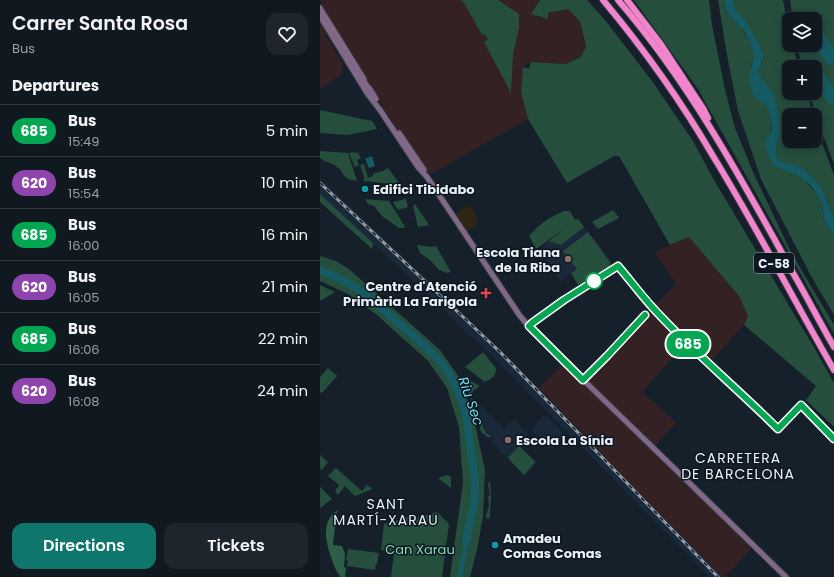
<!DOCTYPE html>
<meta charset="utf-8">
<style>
body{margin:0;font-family:Poppins,sans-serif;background:#1e252d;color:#f1f3f6;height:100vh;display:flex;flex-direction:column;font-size:15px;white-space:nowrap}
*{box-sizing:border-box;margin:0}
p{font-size:13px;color:#9ca0a5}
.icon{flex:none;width:22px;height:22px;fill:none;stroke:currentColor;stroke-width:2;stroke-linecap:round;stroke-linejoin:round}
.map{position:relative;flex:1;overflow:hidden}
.sheet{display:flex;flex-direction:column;background:#101820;width:320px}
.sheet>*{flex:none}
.badge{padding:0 8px;border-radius:13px;font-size:14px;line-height:26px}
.tools{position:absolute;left:462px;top:12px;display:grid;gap:8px}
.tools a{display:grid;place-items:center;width:40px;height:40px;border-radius:8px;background:#101820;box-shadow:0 2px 10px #0003,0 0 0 1px #30373e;font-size:20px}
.map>.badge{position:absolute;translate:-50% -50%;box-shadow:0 0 0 2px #fff}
h2{padding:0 12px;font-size:15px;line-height:36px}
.round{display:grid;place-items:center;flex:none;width:42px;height:42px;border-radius:12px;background:#1e252d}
.head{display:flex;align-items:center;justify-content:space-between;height:68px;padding:0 12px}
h1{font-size:19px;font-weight:600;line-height:30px}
.primary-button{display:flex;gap:8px;margin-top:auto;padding:8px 12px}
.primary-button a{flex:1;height:46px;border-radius:12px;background:#0f766e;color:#fff;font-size:16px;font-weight:600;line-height:46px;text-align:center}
.primary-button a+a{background:#1e252d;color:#f1f3f6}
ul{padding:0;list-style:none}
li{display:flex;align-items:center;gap:12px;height:52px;padding:0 12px;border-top:1px solid #30373e}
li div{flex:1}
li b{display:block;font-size:15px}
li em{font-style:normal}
li .badge{min-width:44px;font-weight:700;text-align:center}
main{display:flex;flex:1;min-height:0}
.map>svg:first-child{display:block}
</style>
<main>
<section class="sheet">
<div class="head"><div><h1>Carrer Santa Rosa</h1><p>Bus</p></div><a class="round"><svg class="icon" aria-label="heart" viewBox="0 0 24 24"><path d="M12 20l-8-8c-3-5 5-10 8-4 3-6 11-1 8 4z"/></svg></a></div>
<h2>Departures</h2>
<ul>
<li><span class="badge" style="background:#00a651;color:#fff">685</span><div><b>Bus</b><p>15:49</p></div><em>5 min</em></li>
<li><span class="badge" style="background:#8e44ad;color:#fff">620</span><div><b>Bus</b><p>15:54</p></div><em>10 min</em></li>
<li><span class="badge" style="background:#00a651;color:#fff">685</span><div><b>Bus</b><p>16:00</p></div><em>16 min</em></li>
<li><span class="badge" style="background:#8e44ad;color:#fff">620</span><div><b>Bus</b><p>16:05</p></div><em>21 min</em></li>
<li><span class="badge" style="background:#00a651;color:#fff">685</span><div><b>Bus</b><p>16:06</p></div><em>22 min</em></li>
<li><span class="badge" style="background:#8e44ad;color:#fff">620</span><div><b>Bus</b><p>16:08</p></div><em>24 min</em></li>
</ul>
<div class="primary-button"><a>Directions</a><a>Tickets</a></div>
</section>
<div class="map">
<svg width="514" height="577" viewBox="0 0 514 577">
<rect width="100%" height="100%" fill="#16202b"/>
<polygon fill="#2f2515" points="150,205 158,217 155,219 158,224 147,231 136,213"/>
<g fill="#342123">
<polygon points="0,0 220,0 211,14 228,19 228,13 248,9 260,21 266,45 261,57 245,64 211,62 203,67 201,92 208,119 108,176 44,78"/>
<polygon points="0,24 7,34 5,35 22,62 23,66 23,71 20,76 0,89"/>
<polygon points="369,237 419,296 429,316 424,325 391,361 370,338 322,392 356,422 333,448 435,545 405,577 403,577 323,497 219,388 249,358 265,374 356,284 335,252"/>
</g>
<g fill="#1a2939">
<polygon points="0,178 182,351 323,497 403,577 390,577 175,359 96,283 0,194"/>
<polygon points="258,219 282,250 240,282 220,250 224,246 224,245"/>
<polygon points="160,405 184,429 194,419 208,434 199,445 217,462 205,476 171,443 174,439 168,434 164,426 165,425 160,419 157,411 158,410 158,408"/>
<polygon points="223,416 227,416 242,432 242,436 230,449 211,430"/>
</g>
<g fill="#254e3c">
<polygon points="141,0 178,0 199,14 199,27 193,54 191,93 164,42 168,40 165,34 162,35 144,3"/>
<polygon points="220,0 267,0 285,20 332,81 373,141 394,180 496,351 514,383 514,427 486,400 496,386 424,325 428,316 419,296 369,237 350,245 299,156 294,156 247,183 208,119 201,92 203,67 209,69 211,62 245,64 261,57 266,46 260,21 248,9 228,13 228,19 211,14"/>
<polygon points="314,0 389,0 392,25 406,94 415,128 433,172 471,252 514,325 514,334 378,89"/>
<path d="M398,0H404C405,16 410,15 420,26C424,31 432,44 434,50C435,56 432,60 431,66C431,74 434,88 435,97C439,100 444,103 447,107C456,116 449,139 447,150L468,171L477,175L485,181L496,193L502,203L504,220L514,236V315L491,276L441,179L418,111L407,55Z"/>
<polygon points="413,0 463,0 469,30 469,45 472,45 479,67 469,67 469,93 487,93 493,115 469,115 469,141 495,141 495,120 503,146 514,175 514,218 502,188 484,169 463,163 458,160 456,154 455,150 459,134 445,84 439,75 439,70 443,58 443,53 438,42 416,10"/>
<polygon points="470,0 514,0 514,164 498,122 489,93 495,93 495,67 482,67 477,45 495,45 495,19 473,19"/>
<polygon points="0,110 52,121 57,129 28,135 0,133"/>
<path d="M0,151L28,153L37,181C20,179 27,174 17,167C12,162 5,163 0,158Z"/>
<polygon points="34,152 35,153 38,152 41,158 37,160 39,165 35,167 29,153"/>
<polygon points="44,164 48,178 53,176 53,174 65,170 68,168 79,183 71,184 44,181 44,177 42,172 44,171 42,171 40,165"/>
<polygon points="0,194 53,243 52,249 0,202"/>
<polygon points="45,199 69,201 84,225 85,228 79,228 63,217 54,206 48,204"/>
<polygon points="86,199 88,207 78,210 73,202"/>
<polygon points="95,204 109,225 98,227 93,206"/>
<polygon points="293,210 299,218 278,229 272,222"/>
<path d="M244,211H250L255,220L258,219L264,227L241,245L229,241L244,229L216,249L209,236C221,223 228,218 244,211Z"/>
<polygon points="268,232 291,263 289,264 291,266 258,285 251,273 257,269 243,251"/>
<polygon points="97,245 112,247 116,246 131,272 127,273 119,270 110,260 100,253"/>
<polygon points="0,256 16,261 29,269 120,350 141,380 155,424 165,470 163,516 157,550 150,577 130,577 143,483 139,427 127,388 108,361 57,315 28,294 0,281"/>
<polygon points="0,285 15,292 0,301"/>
<path d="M163,352L176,368C176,377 172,378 165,382L145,367Z"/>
<polygon points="8,368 17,376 2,393 0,392 0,377"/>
<polygon points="142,376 160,386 153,391 151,398 152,398 153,402 157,410 156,411 159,418 163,426 163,427 167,434 171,436 169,438 161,432 160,428 161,424 157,418 151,398"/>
<polygon points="199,446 215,462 204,475 188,458"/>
<polygon points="0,455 8,462 2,470 0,468"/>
<polygon points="16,468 42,491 47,485 52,488 50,490 35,496 25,486 18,495 15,491 19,485 8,476"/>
<polygon points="128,475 131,477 131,488 118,478"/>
<polygon points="170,481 171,498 170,517 169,519 166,518 166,515 169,506 168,497 170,495 168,484"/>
<polygon points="0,487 12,499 0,508"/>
<polygon points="117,512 129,524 122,577 71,577 74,552 61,550 64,524 92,516 93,519"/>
<polygon points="28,549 59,553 57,564 56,564 55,570 27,566 28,561 26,560"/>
</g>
<path fill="#2d5f48" d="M18,510L16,516L13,545L22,546L25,554L24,567L26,568L25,577H21C15,571 13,562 10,554C5,538 2,520 18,510Z"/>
<g fill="#165b64">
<path d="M404,0H413L416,10L426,22L438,42L443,53V58L439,70V75L453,94L455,99L459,118V134L456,147V154L458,160L463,163L477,165L484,169L502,188L514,218V236L504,220L502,203L496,193L491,186L485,181L477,175L454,166C451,160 445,151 446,143C446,139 450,136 451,132C452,127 452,119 450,114C448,102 439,104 434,96C432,93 431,86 430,82C428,70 436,58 433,49C430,41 425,31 419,25C410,16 405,14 404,0Z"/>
<polygon points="503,32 514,48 514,62 508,66 494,45 495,45 495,37"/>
<polygon points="502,70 514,88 514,101 509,105 495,84 495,75"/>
<polygon points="52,156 55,166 49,168 45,159"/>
<polygon points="148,531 150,537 142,577 137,577 146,533"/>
</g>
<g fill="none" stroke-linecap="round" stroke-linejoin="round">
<polyline stroke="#165b64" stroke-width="8" points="0,270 16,277 37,288 93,335 118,359 128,372 134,382 143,405 147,421 155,482 154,503 146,541"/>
<g stroke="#363d45" stroke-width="7">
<g id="secondary">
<polyline points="0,8 44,79"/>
<polyline points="0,16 47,93 60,110 98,167 107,177 200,316 212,330 466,577"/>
<polyline points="41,77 51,92"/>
<polyline points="50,89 56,99"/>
<polyline points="79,133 104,170"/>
</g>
</g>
<g stroke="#363d45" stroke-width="8">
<g id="highway">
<path d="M283,0C324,49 361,101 393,156C436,226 473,299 514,370"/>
<path d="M298,0C369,82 421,178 473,273C487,297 500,323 514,347"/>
<polyline points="307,0 340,43 384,110 388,118"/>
</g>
</g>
<use href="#secondary" stroke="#816886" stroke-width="5"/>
<use href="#highway" stroke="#f284cb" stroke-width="6"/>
<g stroke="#959da6" stroke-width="3">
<polyline id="rail" points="0,183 141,315 181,353 398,577"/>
</g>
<use href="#rail" stroke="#0d1721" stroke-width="1.5" stroke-dasharray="4.5" stroke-linecap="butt"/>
</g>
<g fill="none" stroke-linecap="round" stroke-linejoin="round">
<g stroke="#fff" stroke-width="9">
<path id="line" d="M325,315L287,356L263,380L209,326L212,323L244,300L298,266C310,280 321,295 333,308C372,351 417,388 458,429L481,405L514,439"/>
</g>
<use href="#line" stroke="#00a651" stroke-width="6"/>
</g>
<g fill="#0f9aa8" stroke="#0d1721" stroke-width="1.5">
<circle cx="45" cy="189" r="4"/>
<circle cx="175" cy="545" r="4"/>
</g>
<g fill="#8d6e63" stroke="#0d1721" stroke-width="1.5">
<circle cx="248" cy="259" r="4"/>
<circle cx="188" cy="440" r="4"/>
</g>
<circle fill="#fff" stroke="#00a651" stroke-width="2" cx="274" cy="281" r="8"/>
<path fill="#e0444e" stroke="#0d1721" stroke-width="1.5" d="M164 287h4v4h4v4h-4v4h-4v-4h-4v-4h4z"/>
<g text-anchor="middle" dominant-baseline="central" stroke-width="3" stroke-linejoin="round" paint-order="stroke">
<rect fill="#0d1721" stroke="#a7afb8" stroke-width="1" x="434" y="253" width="40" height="20" rx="3"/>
<g font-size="12" font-weight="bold" fill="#e9f0f8">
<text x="454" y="263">C-58</text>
</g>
<g font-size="13" font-weight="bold" fill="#e9f0f8" stroke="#0d1721" text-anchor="start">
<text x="53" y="189">Edifici Tibidabo</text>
<text x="240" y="252" text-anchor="end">Escola Tiana<tspan x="240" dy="15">de la Riba</tspan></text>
<text x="157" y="286" text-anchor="end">Centre d'Atenció<tspan x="157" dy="15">Primària La Farigola</tspan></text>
<text x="196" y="440">Escola La Sínia</text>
<text x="183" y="538">Amadeu<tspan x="183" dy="15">Comas Comas</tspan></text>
</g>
<g font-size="13" fill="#88d8b2" stroke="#0d1721">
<text x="100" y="549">Can Xarau</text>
</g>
<g font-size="14" font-style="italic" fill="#71d6e6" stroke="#0d1721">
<text transform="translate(151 401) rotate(71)">Riu Sec</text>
</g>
<g font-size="14" letter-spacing="1" fill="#e9f0f8" stroke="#0d1721">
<text x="418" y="458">CARRETERA<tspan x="418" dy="16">DE BARCELONA</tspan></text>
<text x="66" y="504">SANT<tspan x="66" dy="16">MARTÍ-XARAU</tspan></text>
</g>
</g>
</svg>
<div class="tools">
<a><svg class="icon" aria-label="layers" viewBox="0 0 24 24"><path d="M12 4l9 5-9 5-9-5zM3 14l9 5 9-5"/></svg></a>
<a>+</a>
<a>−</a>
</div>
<b class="badge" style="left:368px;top:344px;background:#00a651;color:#fff">685</b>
</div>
</main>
